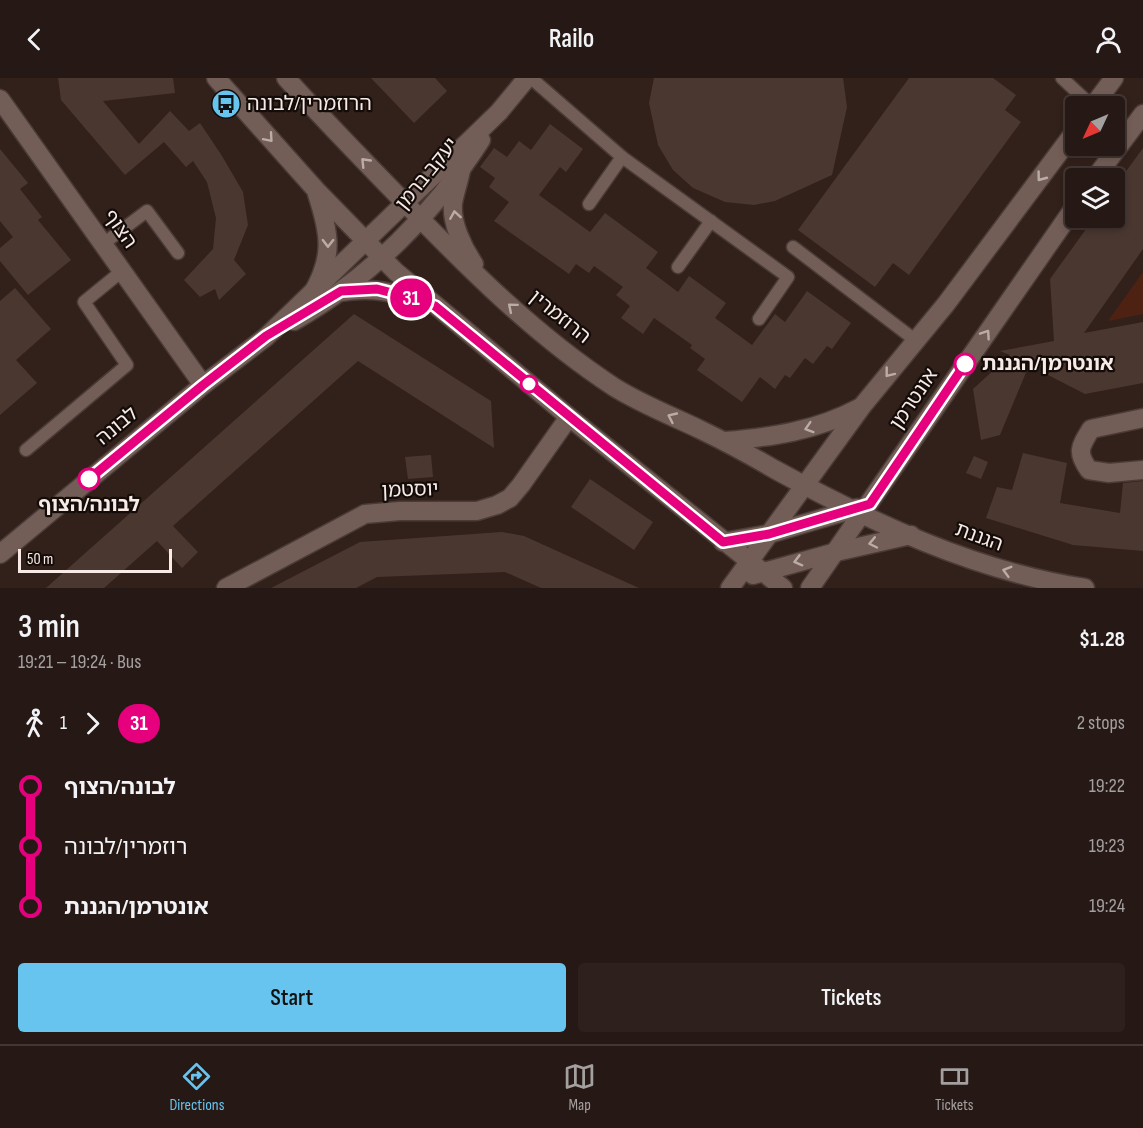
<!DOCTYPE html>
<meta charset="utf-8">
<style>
body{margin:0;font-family:"Sofia Sans Condensed","Noto Sans Hebrew",sans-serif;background:#2e211d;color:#f1f3f6;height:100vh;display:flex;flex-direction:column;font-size:22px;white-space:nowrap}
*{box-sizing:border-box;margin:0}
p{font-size:20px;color:#a4a0a0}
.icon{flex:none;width:33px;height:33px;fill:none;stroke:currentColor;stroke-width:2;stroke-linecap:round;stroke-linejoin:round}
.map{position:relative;height:510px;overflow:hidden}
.drawer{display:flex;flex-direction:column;background:#261814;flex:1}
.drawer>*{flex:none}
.badge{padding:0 12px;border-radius:20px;font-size:21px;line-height:39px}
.needle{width:39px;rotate:226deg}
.controls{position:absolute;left:1065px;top:18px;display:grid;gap:12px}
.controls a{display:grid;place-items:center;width:60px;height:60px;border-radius:6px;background:#261814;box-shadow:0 3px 9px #0003,0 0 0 2px #423734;font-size:30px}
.scale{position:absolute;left:18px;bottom:15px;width:154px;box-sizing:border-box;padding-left:6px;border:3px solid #f8ebe7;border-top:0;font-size:16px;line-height:21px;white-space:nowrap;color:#f8ebe7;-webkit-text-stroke:4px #140c09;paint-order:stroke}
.map>.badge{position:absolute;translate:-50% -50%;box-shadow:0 0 0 3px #fff}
.legs{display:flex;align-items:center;gap:9px;height:66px;padding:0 18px;font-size:20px}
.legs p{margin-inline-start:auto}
.head{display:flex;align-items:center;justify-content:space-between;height:102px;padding:0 18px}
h1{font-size:33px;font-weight:600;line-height:45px}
.primary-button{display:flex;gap:12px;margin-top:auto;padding:12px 18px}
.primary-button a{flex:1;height:69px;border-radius:6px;background:#67c4ef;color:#111;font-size:24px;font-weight:600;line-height:69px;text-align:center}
.primary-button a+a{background:#2e211d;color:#f1f3f6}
ul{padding:0 18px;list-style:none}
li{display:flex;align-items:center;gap:21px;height:60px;font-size:22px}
li i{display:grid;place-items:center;width:9px;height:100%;margin:0 8px;background:currentColor}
li i::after{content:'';width:15px;height:15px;margin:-8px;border:4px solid;border-radius:50%;background:#261814}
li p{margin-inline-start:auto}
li:first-child i{background:linear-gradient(#0000 50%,currentColor 0)}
li:last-child i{background:linear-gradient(currentColor 50%,#0000 0)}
header{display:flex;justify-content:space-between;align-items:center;height:78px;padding:0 18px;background:#261814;font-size:27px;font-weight:600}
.tab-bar{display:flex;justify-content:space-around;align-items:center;height:84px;border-top:2px solid #423734;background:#261814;font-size:16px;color:#a4a0a0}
.tab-bar a{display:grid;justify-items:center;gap:3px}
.tab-bar .active{color:#67c4ef}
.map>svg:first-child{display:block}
</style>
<header><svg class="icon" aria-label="back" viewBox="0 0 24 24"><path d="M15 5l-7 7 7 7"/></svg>Railo<svg class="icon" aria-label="person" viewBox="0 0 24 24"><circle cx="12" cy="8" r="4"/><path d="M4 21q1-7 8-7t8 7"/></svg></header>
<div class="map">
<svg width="1143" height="510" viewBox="0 0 1143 510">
<rect width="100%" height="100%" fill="#32201a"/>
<polygon fill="#4d2213" points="1143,194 1143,236 1108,243"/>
<g fill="#4a3730">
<polygon points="58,0 173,0 175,15 103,23 139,66 170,33 189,53 200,45 222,78 243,114 248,147 234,182 246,196 219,222 215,211 200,219 184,202 213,171 216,140 207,104 193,83 186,89 164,64 125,97 61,22"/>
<polygon points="371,0 435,0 447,13 414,45"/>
<polygon points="654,0 843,0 847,29 832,97 775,123 754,127 725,124 693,110 673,92 658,67 649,25"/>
<polygon points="909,0 993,0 1016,17 1005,32 1021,44 909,197 893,185 875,209 798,152"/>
<polygon points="550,46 583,71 566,94 560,89 539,117 590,154 605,135 658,174 646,190 678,214 689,198 726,225 715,240 752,267 775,236 785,244 807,213 851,245 832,271 827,268 813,286 805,280 790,300 785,297 775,311 760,299 742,324 697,292 705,281 690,270 692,267 654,240 643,256 621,240 630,228 616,217 623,209 594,188 589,195 576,186 569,196 494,143 509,124 489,109 495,100 480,89 494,70 507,79 519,63 531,72"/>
<polygon points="1143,70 1143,171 1084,255 1143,244 1143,305 1085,316 1048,297 1050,292 1030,285 1000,357 981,362 973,311 1010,277 1000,273 1054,263 1050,201 1094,140 1114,140 1114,110"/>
<polygon points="0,71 28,105 20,111 42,139 38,142 71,182 28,217 0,183 0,170 13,159 0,143"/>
<polygon points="15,210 51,251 16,282 37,305 0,337 0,223"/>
<polygon points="354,236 491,323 494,370 358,283 173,448 198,474 182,490 157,463 104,510 46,510"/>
<polygon points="1023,375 1067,385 1060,425 1120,435 1123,405 1143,403 1143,473 1073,467 986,440 997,409 1012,412"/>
<polygon points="431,377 433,399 408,401 405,379"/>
<polygon points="974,378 988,384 981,401 966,395"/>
<polygon points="590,401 653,444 634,472 571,429"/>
<polygon points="502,454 524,458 639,510 541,510 505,494 377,499 356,510 271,510 360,464"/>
</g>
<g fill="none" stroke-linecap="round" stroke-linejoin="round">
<g stroke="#4a3b37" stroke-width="15">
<g id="lane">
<polyline points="531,0 622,79 788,199 759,241"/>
<polyline points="1062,0 1092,28"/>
<polyline points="589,126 622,79"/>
<polyline points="103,166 147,133 178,175"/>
<polyline points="793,169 915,262"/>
<polyline points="678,189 711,143"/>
<polyline points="26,372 127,287 84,224 122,193"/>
</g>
</g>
<g stroke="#4a3b37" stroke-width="21">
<g id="street">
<polyline points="0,21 203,307"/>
<path d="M294,243C370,200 434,135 481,62"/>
<path d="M1143,340L1091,351C1080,369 1076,374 1089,392L1109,395L1143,392"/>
<polyline points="0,476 203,307 266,259 499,34 527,0"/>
<polyline points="226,510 365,436 400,433 477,433 497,427 510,420 521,407 569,339"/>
</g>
</g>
<g stroke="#4a3b37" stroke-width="21">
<g id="secondary">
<polyline points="216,0 316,112 396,194 569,339 783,510"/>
<path d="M286,0C324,42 364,83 403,123C468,190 536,258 614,309C641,326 672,338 701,352C726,364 750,377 774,391C871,444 974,493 1085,510"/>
<polyline points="1093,28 1114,0"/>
<path d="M461,92C459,103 455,114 453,125C451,145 463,170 474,186"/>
<polyline points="1095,100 1143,36"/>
<path d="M341,214C371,209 396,214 424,224"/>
<path d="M312,216C334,179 330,156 317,116"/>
<path d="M725,363C772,359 816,353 859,330"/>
<polyline points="723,464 769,456 857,430"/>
<polyline points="753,497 836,474 911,457"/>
<polyline points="730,510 863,327 946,226 1076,52"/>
<polyline points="810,510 1076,127"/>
</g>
</g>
<use href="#lane" stroke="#735e57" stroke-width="12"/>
<use href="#street" stroke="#735e57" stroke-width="18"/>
<use href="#secondary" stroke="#735e57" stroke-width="18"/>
</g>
<defs><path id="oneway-chevron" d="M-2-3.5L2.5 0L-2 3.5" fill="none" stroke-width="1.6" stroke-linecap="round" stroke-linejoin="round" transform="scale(1.5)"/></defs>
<g stroke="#bcaca6">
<use href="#oneway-chevron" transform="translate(269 60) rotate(49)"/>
<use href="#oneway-chevron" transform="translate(365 84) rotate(-134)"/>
<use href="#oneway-chevron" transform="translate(1041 99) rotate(127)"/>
<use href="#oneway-chevron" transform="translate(455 137) rotate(-99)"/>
<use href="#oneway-chevron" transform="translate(328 165) rotate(91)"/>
<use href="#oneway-chevron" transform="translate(512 229) rotate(-140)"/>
<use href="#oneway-chevron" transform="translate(986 256) rotate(-56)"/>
<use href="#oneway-chevron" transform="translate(889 295) rotate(128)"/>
<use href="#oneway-chevron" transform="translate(672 339) rotate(-155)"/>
<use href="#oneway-chevron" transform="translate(809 350) rotate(163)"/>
<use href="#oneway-chevron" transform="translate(873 465) rotate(168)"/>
<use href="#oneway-chevron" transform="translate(798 483) rotate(165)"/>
<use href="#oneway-chevron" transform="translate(1007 493) rotate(-164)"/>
</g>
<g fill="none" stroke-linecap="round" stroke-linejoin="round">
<g stroke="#fff" stroke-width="14">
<polyline id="line-1" points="89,401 203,307 266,258 341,213 377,211 412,220 435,228 723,464 769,456 870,426 965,286"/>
</g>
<use href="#line-1" stroke="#e6007e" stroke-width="9"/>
</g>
<defs>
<g id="bus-disc" transform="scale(1.5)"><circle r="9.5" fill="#67c4ef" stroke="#140c09"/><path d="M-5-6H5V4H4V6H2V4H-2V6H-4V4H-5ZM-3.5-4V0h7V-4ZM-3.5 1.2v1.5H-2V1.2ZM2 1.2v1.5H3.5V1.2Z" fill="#111"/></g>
</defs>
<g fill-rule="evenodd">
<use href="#bus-disc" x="226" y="26"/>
</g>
<g fill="#fff" stroke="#e6007e" stroke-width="3">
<circle cx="965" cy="286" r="10"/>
<circle cx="529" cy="306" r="8"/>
<circle cx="89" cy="401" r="10"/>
</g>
<g text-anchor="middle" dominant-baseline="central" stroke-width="4.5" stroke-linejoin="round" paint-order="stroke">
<g font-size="20" fill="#f8ebe7" stroke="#140c09" text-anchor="start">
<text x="247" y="26">הרוזמרין/לבונה</text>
</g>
<g font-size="20" fill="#f8ebe7" stroke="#140c09">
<text transform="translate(427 96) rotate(-51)">יעקב ברמן</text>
<text transform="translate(120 151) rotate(55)">הצוף</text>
<text transform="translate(560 239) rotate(39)">הרוזמרין</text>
<text transform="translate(914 321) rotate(-56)">אונטרמן</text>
<text transform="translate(117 348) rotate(-40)">לבונה</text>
<text transform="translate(410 412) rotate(-2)">יוסטמן</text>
<text transform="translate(979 459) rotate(20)">הגננת</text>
</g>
<g font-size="20" font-weight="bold" fill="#f8ebe7" stroke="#140c09" text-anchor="start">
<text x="982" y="286">אונטרמן/הגננת</text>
<text x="89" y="427" text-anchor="middle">לבונה/הצוף</text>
</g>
</g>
</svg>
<div class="controls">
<a><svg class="needle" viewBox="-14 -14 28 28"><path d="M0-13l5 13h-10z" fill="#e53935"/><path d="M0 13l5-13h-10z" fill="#a4a0a0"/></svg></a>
<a><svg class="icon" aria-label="layers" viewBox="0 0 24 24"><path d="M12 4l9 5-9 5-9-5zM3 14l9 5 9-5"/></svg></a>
</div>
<div class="scale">50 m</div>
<b class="badge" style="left:411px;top:220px;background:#e6007e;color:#fff">31</b>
</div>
<section class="drawer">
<div class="head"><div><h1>3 min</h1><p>19:21 – 19:24 · Bus</p></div><b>$1.28</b></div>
<div class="legs"><svg class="icon" aria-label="walk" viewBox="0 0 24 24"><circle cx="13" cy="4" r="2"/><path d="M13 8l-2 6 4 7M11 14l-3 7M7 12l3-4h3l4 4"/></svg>1<svg class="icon" aria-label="forward" viewBox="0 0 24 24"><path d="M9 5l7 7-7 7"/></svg><b class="badge" style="background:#e6007e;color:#fff">31</b><p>2 stops</p></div>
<ul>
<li><i style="color:#e6007e"></i><b>לבונה/הצוף</b><p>19:22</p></li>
<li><i style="color:#e6007e"></i><span>רוזמרין/לבונה</span><p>19:23</p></li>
<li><i style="color:#e6007e"></i><b>אונטרמן/הגננת</b><p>19:24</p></li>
</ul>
<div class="primary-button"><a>Start</a><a>Tickets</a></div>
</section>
<nav class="tab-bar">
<a class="active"><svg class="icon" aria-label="directions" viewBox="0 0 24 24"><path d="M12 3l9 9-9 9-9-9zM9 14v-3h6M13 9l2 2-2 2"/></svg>Directions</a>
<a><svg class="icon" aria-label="map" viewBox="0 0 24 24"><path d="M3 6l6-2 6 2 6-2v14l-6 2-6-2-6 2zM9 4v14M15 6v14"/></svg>Map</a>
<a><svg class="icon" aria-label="tickets" viewBox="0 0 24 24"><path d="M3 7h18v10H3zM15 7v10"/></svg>Tickets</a>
</nav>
